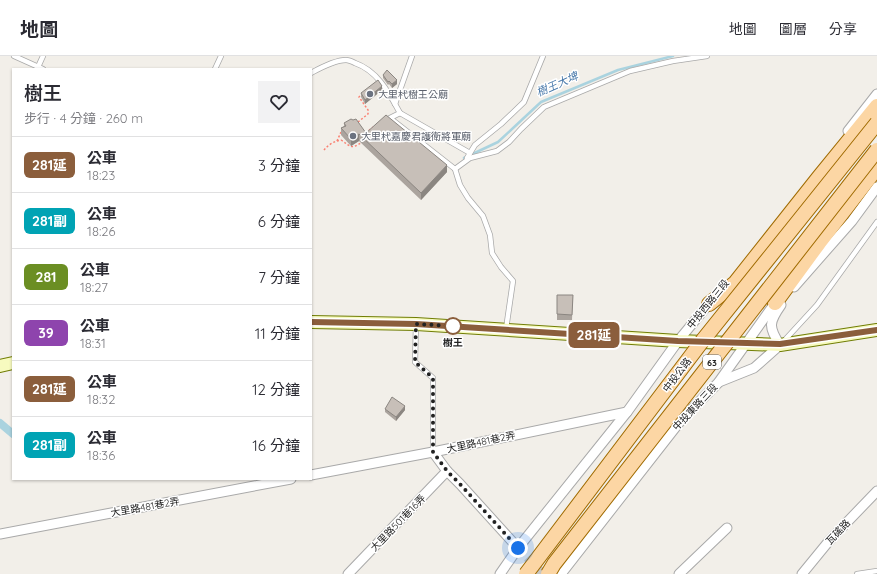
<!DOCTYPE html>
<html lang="zh-TW">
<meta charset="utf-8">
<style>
body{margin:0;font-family:Quicksand,"Noto Sans TC",sans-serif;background:#f2f2f3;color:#2b2b33;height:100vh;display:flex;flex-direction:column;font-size:15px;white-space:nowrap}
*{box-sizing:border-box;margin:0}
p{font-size:13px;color:#7c7c81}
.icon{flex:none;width:22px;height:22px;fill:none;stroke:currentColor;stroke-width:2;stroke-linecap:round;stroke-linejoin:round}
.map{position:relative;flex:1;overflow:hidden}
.sheet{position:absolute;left:12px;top:12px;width:300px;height:412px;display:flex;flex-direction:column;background:#fff;border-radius:0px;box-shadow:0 1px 3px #0004}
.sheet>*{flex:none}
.badge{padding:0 8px;border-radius:6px;font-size:14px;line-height:26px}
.you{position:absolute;width:20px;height:20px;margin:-10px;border:3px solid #fff;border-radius:50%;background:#1a73e8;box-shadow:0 0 0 6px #1a73e833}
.map>.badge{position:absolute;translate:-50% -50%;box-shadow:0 0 0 2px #fff}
.round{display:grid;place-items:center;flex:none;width:42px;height:42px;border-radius:0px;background:#f2f2f3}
.summary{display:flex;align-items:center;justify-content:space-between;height:68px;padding:0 12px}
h1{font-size:19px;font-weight:600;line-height:30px}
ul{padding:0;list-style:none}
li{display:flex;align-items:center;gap:12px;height:56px;padding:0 12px;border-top:1px solid #e1e1e2}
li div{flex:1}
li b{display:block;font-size:15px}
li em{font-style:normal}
li .badge{min-width:44px;font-weight:700;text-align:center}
header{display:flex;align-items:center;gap:24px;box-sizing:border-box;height:56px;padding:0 20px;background:#fff;border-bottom:1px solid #e1e1e2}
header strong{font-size:19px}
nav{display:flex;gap:22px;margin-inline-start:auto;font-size:14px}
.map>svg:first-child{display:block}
</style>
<header>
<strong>地圖</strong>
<nav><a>地圖</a><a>圖層</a><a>分享</a></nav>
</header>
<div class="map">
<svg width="877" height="518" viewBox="0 0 877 518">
<rect width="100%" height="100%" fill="#f2efe9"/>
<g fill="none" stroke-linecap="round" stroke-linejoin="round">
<polyline stroke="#aad3df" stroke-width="2.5" points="464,102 498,86 541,46 618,14 673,0"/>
<polyline stroke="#aad3df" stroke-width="8" points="0,367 13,378"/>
<polyline stroke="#c8c6c1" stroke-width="9" stroke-dasharray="9 4.5" stroke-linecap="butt" points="518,492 543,518"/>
<g stroke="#a9a9a9" stroke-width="6">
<g id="lane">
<polyline points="14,0 43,13"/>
<polyline points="38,11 43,0"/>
<polyline points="215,13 221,0"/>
<path d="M311,17C320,12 335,4 346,4C349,4 353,6 355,7C378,15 389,37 400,57"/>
<polyline points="395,48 412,0"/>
<polyline points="400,57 390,62 455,113 460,129 468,142 483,160 490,179 492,197 501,211 513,225 506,273"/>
<polyline points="400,57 470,97"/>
<polyline points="467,102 475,89 501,68 524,46 543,0"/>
<polyline points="455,113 470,102 497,95 509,86 521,73 544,51 630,15 673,5 707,0"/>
<polyline points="416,268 415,306 433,322 433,396"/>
<polyline points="783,286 817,249 877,166"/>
<polyline points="857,518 877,515"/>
</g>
</g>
<g stroke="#a9a9a9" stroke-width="11">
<g id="street">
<polyline points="848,75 877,38"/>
<polyline points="794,231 852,165 877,131"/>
<path d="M719,326L754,312L780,289C768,271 769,266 781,249"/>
<polyline points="433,396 447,415 460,428 518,492"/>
<polyline points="311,419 433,396 627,356"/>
<polyline points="0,478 291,423"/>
<polyline points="348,518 447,415"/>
<polyline points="500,518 518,492 627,356 678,285 712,244"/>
<polyline points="561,518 682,363 718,327 775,247 780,244"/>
<polyline points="679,518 727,472"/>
<polyline points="802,518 829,485 877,435"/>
</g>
</g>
<g stroke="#707d05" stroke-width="14">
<g id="secondary">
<polyline points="311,266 416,268 678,285 780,289 877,274"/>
<polyline points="0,310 13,307"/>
</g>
</g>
<g stroke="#a06b00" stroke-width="16">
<g id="primary">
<polyline points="775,247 819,187 877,112"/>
<polyline points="709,248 735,227 819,121 877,50"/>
</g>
</g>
<g stroke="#fa8072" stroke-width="1.5" stroke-dasharray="2 2" stroke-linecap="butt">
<polyline points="358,66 368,58 368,54 359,41 361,39"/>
<polyline points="366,77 373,71"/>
<polyline points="337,85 341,76"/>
<path d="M324,94C328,89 334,85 341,84C350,90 351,94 362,86"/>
</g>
<use href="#lane" stroke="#fff" stroke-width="4.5"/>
<use href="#street" stroke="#fff" stroke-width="9"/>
<use href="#secondary" stroke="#f7fabf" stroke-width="12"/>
<use href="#primary" stroke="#fcd6a4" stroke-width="14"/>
<g stroke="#a06b00" stroke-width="16" stroke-linecap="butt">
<g id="primary-bridge">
<polyline points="526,518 703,284 877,67"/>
<polyline points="548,518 554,508 877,94"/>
</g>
</g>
<use href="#primary-bridge" stroke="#fcd6a4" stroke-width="14"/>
</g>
<g fill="#aba49e">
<polygon points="383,19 397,28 392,32 389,28 388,29 383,22"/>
<polygon points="382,34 365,48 361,41 361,37"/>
<polygon points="344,67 366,77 447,116 421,144 359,85 351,90 341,79 341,72 344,70"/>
<polygon points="557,239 573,239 572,264 557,264"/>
<polygon points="385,353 405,354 396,365 385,356"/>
</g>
<g fill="#8b8681">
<polygon points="397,24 397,28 392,32 392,28"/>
<polygon points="382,30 382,34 365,48 365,44"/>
<polygon points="359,78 359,85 351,90 351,83"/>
<polygon points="447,109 447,116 421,144 421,137"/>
<polygon points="405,350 405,354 396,365 396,361"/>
</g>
<g fill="#c7bfb8" stroke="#8b8681">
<polygon points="387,14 397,24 392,28 389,25 388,26 383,19"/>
<polygon points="378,24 382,30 365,44 361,37"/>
<polygon points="386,59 447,109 421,137 359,78 351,83 341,72 346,70 344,67 351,63 353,64 356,63 366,77"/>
<polygon points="557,239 573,239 572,259 557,258"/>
<polygon points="392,341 405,350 396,361 385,353"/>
</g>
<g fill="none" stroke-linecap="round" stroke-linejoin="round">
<g stroke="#fff" stroke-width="9">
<polyline id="line" points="311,266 416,268 678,285 780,288 877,274"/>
</g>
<use href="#line" stroke="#8b5e3c" stroke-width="6"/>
<polyline stroke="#222" stroke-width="4" stroke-dasharray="0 7.2" points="453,270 416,268 415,306 433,322 433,396 447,415 460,428 518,492"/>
</g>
<g fill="#6b7280" stroke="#fff" stroke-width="1.5">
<circle cx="370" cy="38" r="4"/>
<circle cx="353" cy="80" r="4"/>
</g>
<circle fill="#fff" stroke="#8b5e3c" stroke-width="2" cx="453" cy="270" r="8"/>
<g text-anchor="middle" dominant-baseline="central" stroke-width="3" stroke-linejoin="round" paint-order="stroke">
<rect fill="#fff" stroke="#646464" stroke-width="1" x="703" y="299" width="18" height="14" rx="3"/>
<g font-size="9" font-weight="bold" fill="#222">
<text x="712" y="306">63</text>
</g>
<g font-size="10" fill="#5b616d" stroke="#fff" text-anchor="start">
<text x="378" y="38">大里杙樹王公廟</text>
<text x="361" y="80">大里杙嘉慶君護衛將軍廟</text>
</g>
<g font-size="10" fill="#222" stroke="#fff">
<text transform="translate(708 248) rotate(-51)">中投西路三段</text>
<text transform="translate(677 319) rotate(-53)">中投公路</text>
<text transform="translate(695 351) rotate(-47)">中投東路三段</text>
<text transform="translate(481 386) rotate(-12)">大里路481巷2弄</text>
<text transform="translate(145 451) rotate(-10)">大里路481巷2弄</text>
<text transform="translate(398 467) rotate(-46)">大里路501巷16弄</text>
<text transform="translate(838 476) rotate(-47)">瓦磘路</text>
</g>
<g font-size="10" font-weight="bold" fill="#222" stroke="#fff">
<text x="453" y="286">樹王</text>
</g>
<g font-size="11" font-style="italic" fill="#4a7aab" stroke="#fff">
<text transform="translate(557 28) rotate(-24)">樹王大埤</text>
</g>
</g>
</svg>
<div class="you" style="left:518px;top:492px"></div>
<b class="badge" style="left:594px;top:279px;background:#8b5e3c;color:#fff">281延</b>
<section class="sheet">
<div class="summary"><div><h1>樹王</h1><p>步行 · 4 分鐘 · 260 m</p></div><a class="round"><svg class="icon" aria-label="heart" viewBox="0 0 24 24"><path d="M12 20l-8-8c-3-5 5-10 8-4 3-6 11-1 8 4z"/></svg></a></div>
<ul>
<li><span class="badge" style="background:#8b5e3c;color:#fff">281延</span><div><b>公車</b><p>18:23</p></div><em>3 分鐘</em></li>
<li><span class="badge" style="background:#00a3b4;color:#fff">281副</span><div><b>公車</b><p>18:26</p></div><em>6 分鐘</em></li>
<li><span class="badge" style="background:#6b8e23;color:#fff">281</span><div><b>公車</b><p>18:27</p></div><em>7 分鐘</em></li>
<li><span class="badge" style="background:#8e44ad;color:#fff">39</span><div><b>公車</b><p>18:31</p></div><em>11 分鐘</em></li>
<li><span class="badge" style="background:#8b5e3c;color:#fff">281延</span><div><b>公車</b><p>18:32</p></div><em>12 分鐘</em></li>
<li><span class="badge" style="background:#00a3b4;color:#fff">281副</span><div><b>公車</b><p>18:36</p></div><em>16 分鐘</em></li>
</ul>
</section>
</div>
